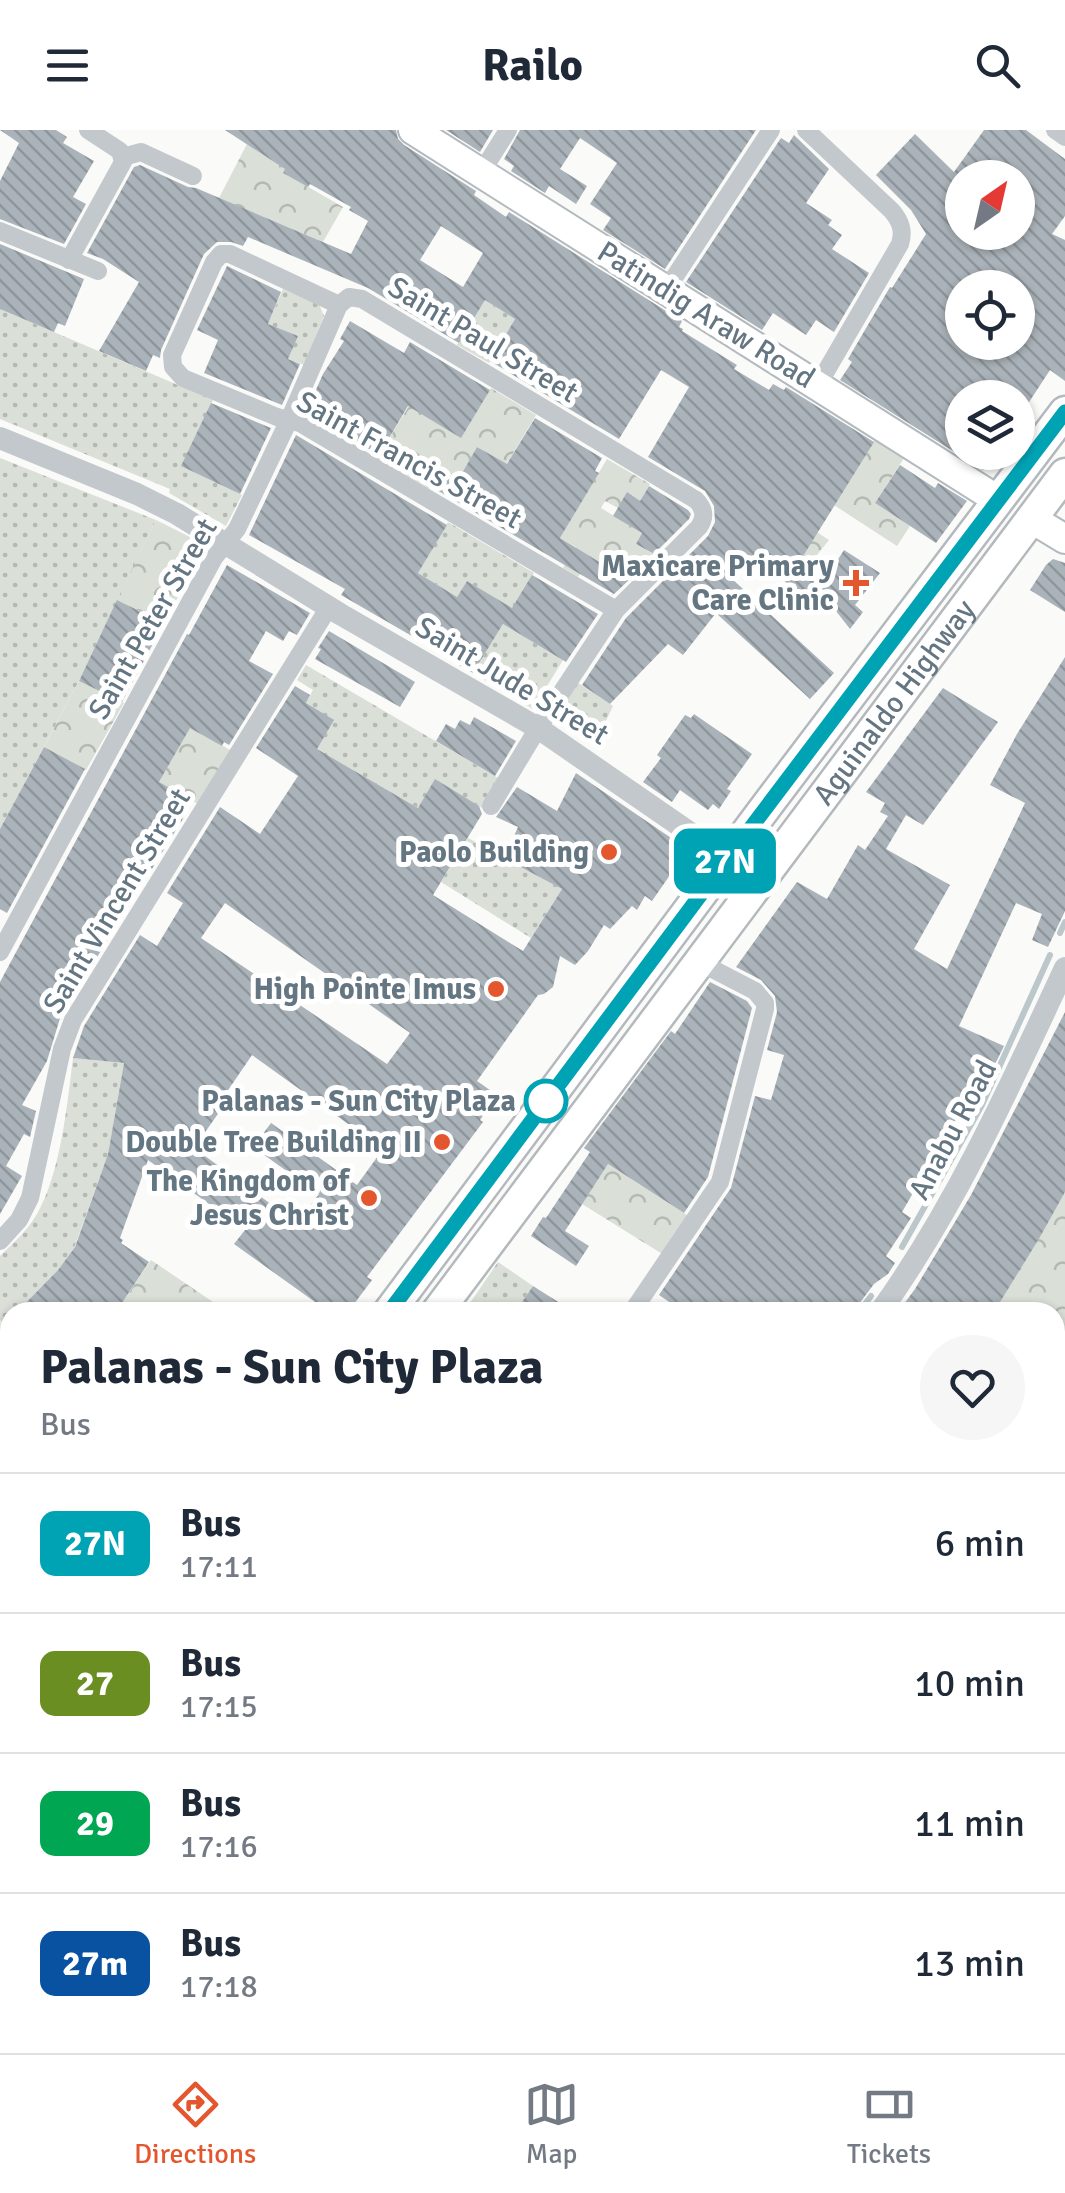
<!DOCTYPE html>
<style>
body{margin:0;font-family:Signika,sans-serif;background:#f6f6f7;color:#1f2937;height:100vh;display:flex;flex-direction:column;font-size:38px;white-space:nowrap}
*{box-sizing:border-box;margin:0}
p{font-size:32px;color:#747a83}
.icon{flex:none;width:55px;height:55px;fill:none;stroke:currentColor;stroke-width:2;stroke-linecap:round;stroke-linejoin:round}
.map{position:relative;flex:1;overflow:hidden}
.drawer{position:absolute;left:0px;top:1172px;width:1065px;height:752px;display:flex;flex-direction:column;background:#fff;border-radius:30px 30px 0 0;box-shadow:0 2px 8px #0004}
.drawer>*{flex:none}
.badge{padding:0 20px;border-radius:15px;font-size:35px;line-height:65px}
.needle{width:65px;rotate:34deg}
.buttons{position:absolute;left:945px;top:30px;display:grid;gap:20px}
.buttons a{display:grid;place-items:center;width:90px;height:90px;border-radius:50%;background:#fff;box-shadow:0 2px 8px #0004;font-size:50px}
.map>.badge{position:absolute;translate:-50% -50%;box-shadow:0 0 0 5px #fff}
.round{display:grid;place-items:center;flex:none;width:105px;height:105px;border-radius:52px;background:#f6f6f7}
.summary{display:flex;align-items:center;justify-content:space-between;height:170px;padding:0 40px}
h1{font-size:48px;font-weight:800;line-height:75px}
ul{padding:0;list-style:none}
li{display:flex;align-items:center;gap:30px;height:140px;padding:0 40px;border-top:2px solid #e0e1e3}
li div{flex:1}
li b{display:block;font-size:38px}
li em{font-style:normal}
li .badge{min-width:110px;font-weight:700;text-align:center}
header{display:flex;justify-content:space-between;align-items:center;height:130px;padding:0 40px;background:#fff;font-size:45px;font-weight:800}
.tabs{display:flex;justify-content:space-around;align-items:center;height:140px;border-top:2px solid #e0e1e3;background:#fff;font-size:28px;color:#747a83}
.tabs a{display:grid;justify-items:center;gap:5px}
.tabs .selected{color:#e4572e}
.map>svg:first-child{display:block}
</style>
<header><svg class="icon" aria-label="menu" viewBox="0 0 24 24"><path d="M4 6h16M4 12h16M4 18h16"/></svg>Railo<svg class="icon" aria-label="search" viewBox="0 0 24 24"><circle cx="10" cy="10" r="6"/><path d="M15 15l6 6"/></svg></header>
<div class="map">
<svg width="1065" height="1923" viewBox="0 0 1065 1923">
<defs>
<pattern id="grass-dots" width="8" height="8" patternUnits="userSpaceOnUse" patternTransform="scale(2.5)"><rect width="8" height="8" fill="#dadfd7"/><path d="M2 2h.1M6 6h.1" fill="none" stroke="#b4b9b4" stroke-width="1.8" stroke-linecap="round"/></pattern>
<pattern id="forest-crowns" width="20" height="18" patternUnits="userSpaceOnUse" patternTransform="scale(2.5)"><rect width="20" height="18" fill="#dadfd7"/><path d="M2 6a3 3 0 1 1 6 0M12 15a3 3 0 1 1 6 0" fill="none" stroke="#b4b9b4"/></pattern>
<pattern id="building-back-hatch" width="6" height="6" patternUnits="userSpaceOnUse" patternTransform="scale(2.5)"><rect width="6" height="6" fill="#aab3b9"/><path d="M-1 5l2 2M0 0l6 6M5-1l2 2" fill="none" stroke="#8e969c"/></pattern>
</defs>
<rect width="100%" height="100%" fill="#fafaf8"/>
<g fill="url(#grass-dots)">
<polygon points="283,159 319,174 324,186 304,235 288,229 297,206 268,194"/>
<polygon points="485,170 515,189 489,233 457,215"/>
<polygon points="0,179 213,270 182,336 242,365 226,396 169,363 170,359 0,289"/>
<polygon points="0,328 156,390 79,551 0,699"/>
<polygon points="448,392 534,443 503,494 563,530 533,579 473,543 503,494 485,462 467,451 457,467 418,443"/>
<polygon points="306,535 500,649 482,678 435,650 418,678 317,619 306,573 313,560 297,550"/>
<polygon points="574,550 613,576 595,614 554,586"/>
<polygon points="468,708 562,759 531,808 441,752"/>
<path d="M73,928L124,933L108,1024L74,1118L58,1140L18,1182H10V1191L6,1195L0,1190V1126C13,1113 28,1100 37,1084C61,1042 67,975 73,928Z"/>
<polygon points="498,1132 533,1156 515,1182 484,1182 470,1173"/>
</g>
<g fill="url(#forest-crowns)">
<polygon points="247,14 286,39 284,43 343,77 323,112 219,68"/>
<polygon points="491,258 536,285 506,335 477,317 458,350 440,340 429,359 377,328 409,276 461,307"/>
<polygon points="725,278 738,287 740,284 764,299 770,291 810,316 805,324 849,351 877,306 906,325 875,373 910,396 897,416 823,368 806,395 829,410 805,440 776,402 802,360 763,337 771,324 741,307 733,319 708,305"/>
<polygon points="607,329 650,354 640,371 627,363 618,378 605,371 601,378 642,403 636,414 655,425 611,466 623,446 591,427 578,447 563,438 576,417 560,408"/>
<polygon points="156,390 204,414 165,493 117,470"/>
<polygon points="79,551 124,573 86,640 44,617"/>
<polygon points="190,597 230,620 200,675 159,652"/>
<polygon points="608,1034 690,1087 664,1125 582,1074"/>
<polygon points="1065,1062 1065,1403 1055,1396 1055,1182 994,1182"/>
<polygon points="151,1130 216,1174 211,1182 135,1182 122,1173"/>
</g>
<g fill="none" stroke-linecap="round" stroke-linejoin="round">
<g stroke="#bbc7cb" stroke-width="6">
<polyline points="1060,803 1065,792"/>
<polyline points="902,1117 982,975 1050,825"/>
<polyline points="859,1182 871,1166"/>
<polyline points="296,1923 302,1915"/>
</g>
</g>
<g fill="url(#building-back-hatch)" fill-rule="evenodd">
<polygon points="0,0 56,0 67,7 63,13 94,31 73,67 86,74 64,114 0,89 0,51 19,13"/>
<path d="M225,0H396L398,9L404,15L476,61L474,65L506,87L509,82L682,191L679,197L683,199L682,201L737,235L734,239L769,260L773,254L784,260L786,257L874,312L795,439L817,453L801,468L757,422L732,449L834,543L810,569L716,483L683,525L668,514L610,574L582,555L626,488L708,406L715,392L714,376L705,361L648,327L689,257L661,240L619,309L490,231L515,189L485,170L459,213L368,158L248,107L243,116L231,112H217L204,124L161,220L160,228L153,225L146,241L99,221L139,152L103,129L87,123L134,37L140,35L188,57L196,58L351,124L368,91L349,80L351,77L310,54L308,57L283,43L285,39ZM441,96L483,123L463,157L420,130Z"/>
<polygon points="446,0 493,0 480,22"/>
<polygon points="520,0 756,0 665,139 603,100 611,88 590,74 617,33 580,8 560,39 587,56 576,74 549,56 545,63 511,41 514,36 504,29"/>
<path d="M984,0H1026L1065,29V86L1052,104L1065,110V251L1050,240L1018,289V268H962V322H994L983,340L840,250L852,232L848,229L890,157L892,158L926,104L911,80L876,45L915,4L954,42ZM959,48H1018V102H962V51ZM962,158H1018V212H962Z"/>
<polygon points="794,5 829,39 806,73 832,90 828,95 842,105 832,119 869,143 834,202 816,190 806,205 773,183 762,200 686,152 781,8 789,13"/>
<polygon points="0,114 84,149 65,196 58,193 54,202 0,179"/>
<polygon points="227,136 281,162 268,194 298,206 288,229 300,234 282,275 204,243 218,210 197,200"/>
<polygon points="350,191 404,223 410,212 490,260 461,308 408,276 379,325 332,297 338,287 311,271 323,244 344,211 340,209"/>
<polygon points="211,273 271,298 240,364 181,336"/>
<polygon points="535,288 602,328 595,341 599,343 560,408 629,450 614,464 430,356 440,339 458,350 477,317 507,334"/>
<polygon points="296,305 447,395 418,443 457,467 467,451 512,478 532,445 598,484 566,532 503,494 473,543 455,533 463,519 424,497 417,509 341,465 345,459 249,405"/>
<polygon points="900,335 935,358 938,353 967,371 936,413 875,373"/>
<polygon points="649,356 688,380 691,384 689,389 654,424 636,414 642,403 613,386 627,362 640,371"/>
<polygon points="844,420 880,443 855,475 863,482 850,499 819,459"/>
<polygon points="1053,429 1065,433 1065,482 1030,460 1046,435"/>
<polygon points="227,435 310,483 297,505 289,501 283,511 266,501 249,531 273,544 229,615 224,612 222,616 190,598 159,652 185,666 177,680 186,684 61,885 47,931 22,975 36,981 30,1007 24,1004 6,1036 22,1046 0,1084 0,852 187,504 189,505"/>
<polygon points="117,470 164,493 122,572 79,551"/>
<polygon points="329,501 415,552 400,577 315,529 321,519 318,518"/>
<polygon points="1065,527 1065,781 1048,817 1032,810 1042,784 1016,773 959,896 1004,916 966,993 956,989 902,1082 911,1088 886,1126 895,1133 888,1144 874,1154 853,1182 759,1182 747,1174 741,1182 684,1182 659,1165 731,1058 755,966 771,970 784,925 767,920 777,882 775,866 761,850 736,837 797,752 827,769 858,715 865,720 888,686 880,682 885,673 866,662 943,558 998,592 923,695 906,685 886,719 950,755 914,819 947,839 1025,673 990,655 1017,604"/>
<path d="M295,556L310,565L306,573L334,590L317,619L418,678L435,649L479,676L482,684L433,765L523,821L562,759L504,728L518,697L496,687L517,657L557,681L576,643L696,725L678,750L670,745L652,771L645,766L637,780L632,776L610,799L604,795L588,821L575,835L560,826L553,857L544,864L538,865L477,951L497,965L480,990L483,992L367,1147L372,1150L348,1182H329L234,1114L245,1100L148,1030L120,1108L123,1110L121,1113L149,1132L122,1173L98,1178L94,1182H17L58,1140L75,1117L108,1024L124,933L73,928L84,896L140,805L157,816L183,773L167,763L220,677L260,704L298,646L256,618ZM225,773L410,903L387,934L201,808ZM252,925L383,1019L357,1055L271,993L253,1017L319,1064L297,1093L194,1018L222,978L218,975Z"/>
<polygon points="694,584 752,624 727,659 731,661 719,679 713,674 708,680 680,660 672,672 643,652 661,628 657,625 685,585 691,588"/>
<polygon points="474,587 516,611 495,646 436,611 446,594 455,599 460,590 470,595"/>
<polygon points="44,617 85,639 7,783 0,779 0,699"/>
<polygon points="710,852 747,871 752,878 708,1047 684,1083 608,1034 565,1101 589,1116 576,1136 531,1106 543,1087 546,1088 590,1022 584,1018 671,901 675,904"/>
<polygon points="1065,882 1065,1062 1040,1107 994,1182 898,1182 915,1159 971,1065"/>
<polygon points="533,1156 574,1182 515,1182"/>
</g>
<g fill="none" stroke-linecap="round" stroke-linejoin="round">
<g stroke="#b3babf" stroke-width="32">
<g id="secondary">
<polyline points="413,0 998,370"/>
<polyline points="1032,389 1065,409"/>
</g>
</g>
<g stroke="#b4b9bd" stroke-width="35">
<g id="trunk">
<polyline points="389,1182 771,670 1065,282"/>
<path id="s1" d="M437,1182L1065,344"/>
<polyline points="0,1704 10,1691"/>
<polyline points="0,1767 10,1754"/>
</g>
</g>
<g stroke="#c3c8cc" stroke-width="18">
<path d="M806,0L892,81C901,92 904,101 900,114L818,255"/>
<polyline points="1055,0 1065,7"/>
<polyline points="123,27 141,22 193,46"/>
<polyline points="481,43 508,0"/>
<polyline points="0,101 98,141"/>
<polyline points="69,130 123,32 120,21 88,0"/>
<polyline points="666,160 771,0"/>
<path d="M339,175L349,167L362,169L696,370C704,378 706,387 699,397L616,480L538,598L491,676"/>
<polyline points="339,175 230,124 221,124 214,132 172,225 173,237 183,248 277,287 300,293 616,480"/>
<polyline points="0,822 214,428 237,399 289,290 339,175"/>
<polyline points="0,1111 19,1090 30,1068 62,919 73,890 329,477"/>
<polyline points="632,1182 720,1052 765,879 765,873 755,861 699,832"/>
<polyline points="0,1293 10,1283"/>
<polyline points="1,1490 10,1478"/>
<polyline points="976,1915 988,1923"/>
<polyline points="496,1923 501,1915"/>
<polyline points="613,1923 619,1915"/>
<polyline points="725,1923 730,1915"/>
<polyline points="833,1923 839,1915"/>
<polyline points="948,1923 955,1915"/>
<polyline points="1064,1923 1061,1869 1065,1853"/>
</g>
<g stroke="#c3c8cc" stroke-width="22">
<polyline points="0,308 137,364 177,384 340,484 538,598 760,751"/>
<path d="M880,1182C956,1076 1010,956 1065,838"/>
<polyline points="324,1923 330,1915"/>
</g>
<use href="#secondary" stroke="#fff" stroke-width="28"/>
<use href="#trunk" stroke="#fff" stroke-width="30"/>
</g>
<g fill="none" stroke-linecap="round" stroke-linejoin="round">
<g stroke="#fff" stroke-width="22">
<polyline id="line" points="389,1182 728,728 1065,282"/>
</g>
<use href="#line" stroke="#00a3b4" stroke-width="15"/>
</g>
<g fill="#e4572e" stroke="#fff" stroke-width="4">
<path d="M851 438h10v10h10v10h-10v10h-10v-10h-10v-10h10z"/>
<circle cx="609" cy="722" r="10"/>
<circle cx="496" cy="859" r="10"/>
<circle cx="442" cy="1012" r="10"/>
<circle cx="369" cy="1068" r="10"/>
</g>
<circle fill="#fff" stroke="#00a3b4" stroke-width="5" cx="546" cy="971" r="20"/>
<g text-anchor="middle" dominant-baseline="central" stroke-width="10" stroke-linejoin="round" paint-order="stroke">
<g font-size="30" fill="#657683" stroke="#fff">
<text transform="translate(706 185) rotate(32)">Patindig Araw Road</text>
<text transform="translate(483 210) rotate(31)">Saint Paul Street</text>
<text transform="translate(409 330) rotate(29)">Saint Francis Street</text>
<text transform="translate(153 489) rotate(-60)">Saint Peter Street</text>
<text transform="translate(512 551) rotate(31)">Saint Jude Street</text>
<text stroke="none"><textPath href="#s1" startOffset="762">Aguinaldo Highway</textPath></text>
<text transform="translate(117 771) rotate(-59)">Saint Vincent Street</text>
<text transform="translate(953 1000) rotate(-62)">Anabu Road</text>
</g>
<g font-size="30" font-weight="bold" fill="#657683" stroke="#fff" text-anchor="end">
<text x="834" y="436">Maxicare Primary<tspan x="834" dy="34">Care Clinic</tspan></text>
<text x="589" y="722">Paolo Building</text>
<text x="476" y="859">High Pointe Imus</text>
<text x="422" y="1012">Double Tree Building II</text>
<text x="349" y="1051">The Kingdom of<tspan x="349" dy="34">Jesus Christ</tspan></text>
</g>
<g font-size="30" font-weight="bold" fill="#657683" stroke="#fff" text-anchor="end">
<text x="516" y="971">Palanas - Sun City Plaza</text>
</g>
</g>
</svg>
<div class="buttons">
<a><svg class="needle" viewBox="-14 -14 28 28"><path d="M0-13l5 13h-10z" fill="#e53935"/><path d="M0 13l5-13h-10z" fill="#747a83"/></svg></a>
<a><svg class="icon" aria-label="locate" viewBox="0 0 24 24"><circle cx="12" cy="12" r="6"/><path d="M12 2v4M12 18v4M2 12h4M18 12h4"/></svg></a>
<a><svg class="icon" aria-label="layers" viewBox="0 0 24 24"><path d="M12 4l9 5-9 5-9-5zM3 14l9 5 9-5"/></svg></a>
</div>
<b class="badge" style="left:725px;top:731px;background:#00a3b4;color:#fff">27N</b>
<section class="drawer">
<div class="summary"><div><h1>Palanas - Sun City Plaza</h1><p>Bus</p></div><a class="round"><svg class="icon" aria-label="heart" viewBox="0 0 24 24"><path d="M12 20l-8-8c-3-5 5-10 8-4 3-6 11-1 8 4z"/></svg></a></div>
<ul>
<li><span class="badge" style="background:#00a3b4;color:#fff">27N</span><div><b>Bus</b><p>17:11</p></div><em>6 min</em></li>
<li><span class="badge" style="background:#6b8e23;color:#fff">27</span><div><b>Bus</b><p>17:15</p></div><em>10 min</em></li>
<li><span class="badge" style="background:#00a651;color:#fff">29</span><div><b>Bus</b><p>17:16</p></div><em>11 min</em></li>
<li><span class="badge" style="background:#0952a1;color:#fff">27m</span><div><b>Bus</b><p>17:18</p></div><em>13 min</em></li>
</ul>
</section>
</div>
<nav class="tabs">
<a class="selected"><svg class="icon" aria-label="directions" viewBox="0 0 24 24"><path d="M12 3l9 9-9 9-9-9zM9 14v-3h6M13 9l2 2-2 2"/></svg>Directions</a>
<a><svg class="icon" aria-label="map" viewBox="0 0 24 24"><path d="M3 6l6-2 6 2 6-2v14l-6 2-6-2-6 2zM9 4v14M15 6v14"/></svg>Map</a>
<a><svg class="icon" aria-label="tickets" viewBox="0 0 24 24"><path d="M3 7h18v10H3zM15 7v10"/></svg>Tickets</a>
</nav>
